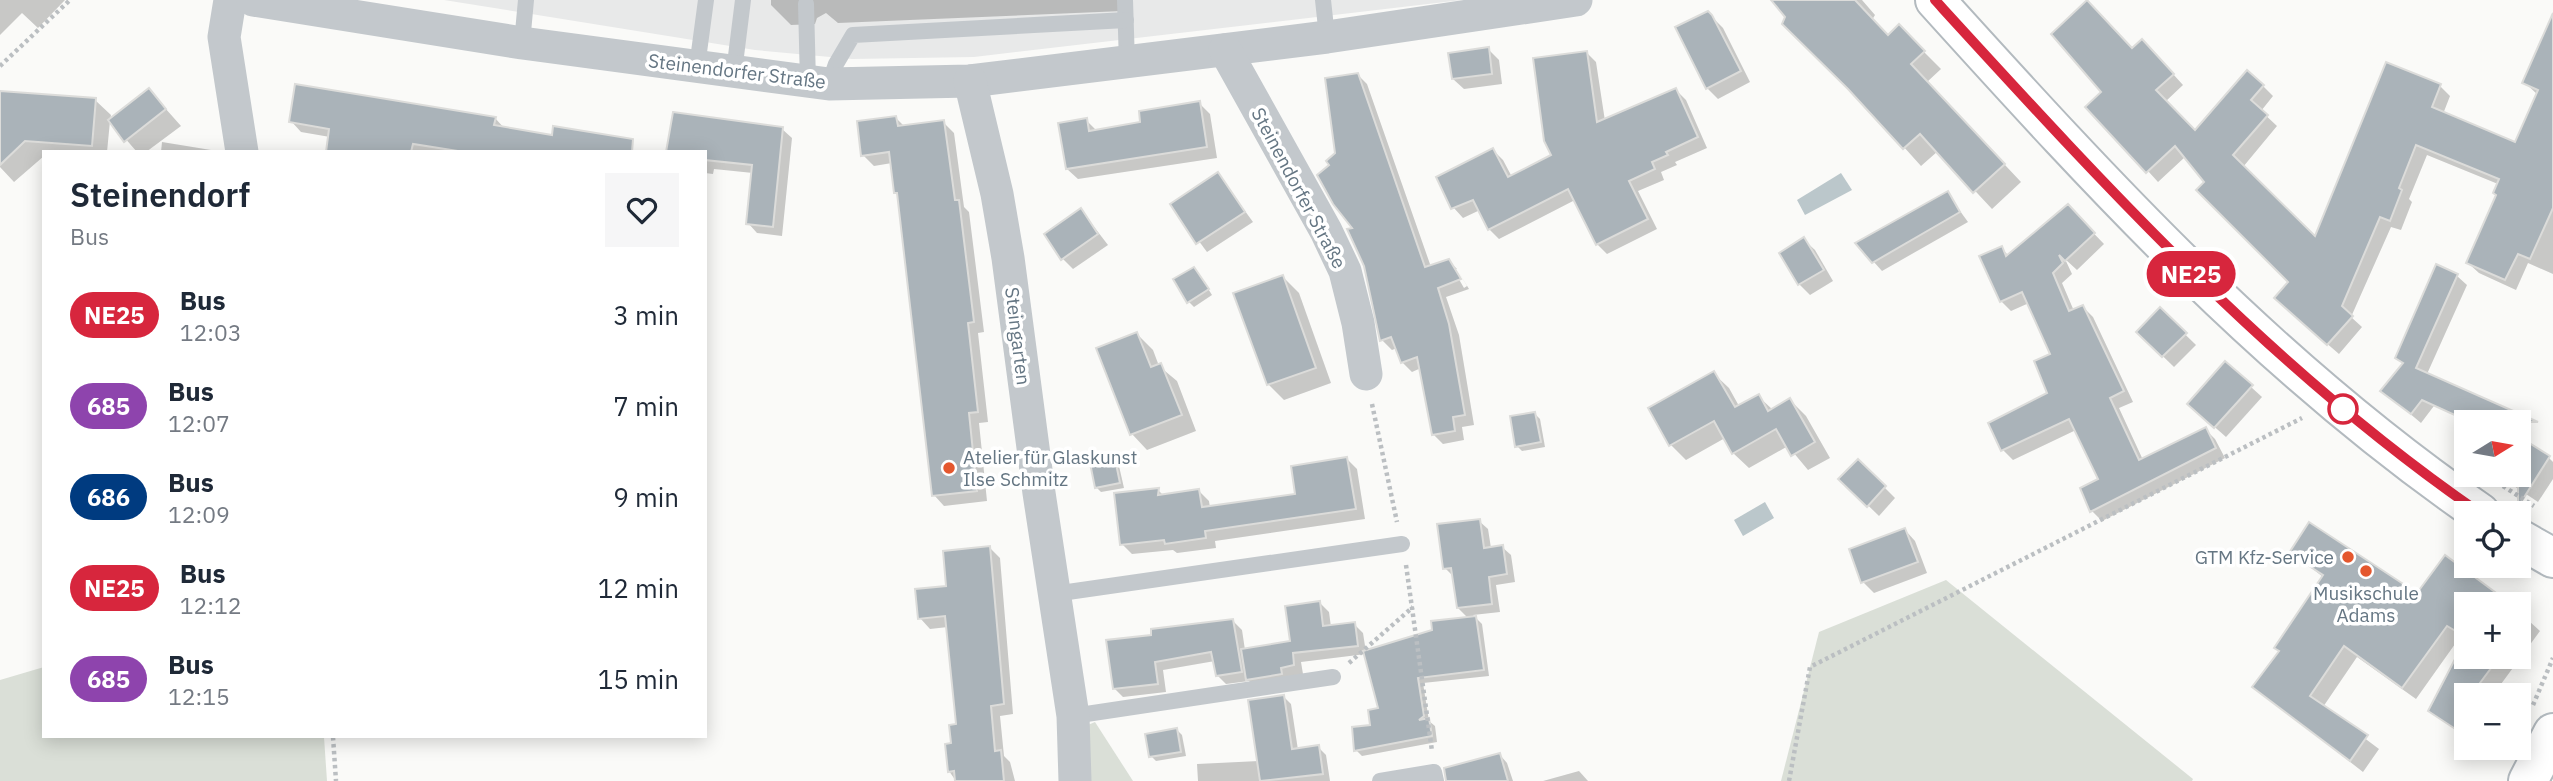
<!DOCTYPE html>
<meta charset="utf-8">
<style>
body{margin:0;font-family:"IBM Plex Sans",sans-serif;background:#f6f6f7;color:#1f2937;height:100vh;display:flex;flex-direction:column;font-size:26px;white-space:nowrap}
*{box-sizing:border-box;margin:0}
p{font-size:23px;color:#747a83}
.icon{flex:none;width:38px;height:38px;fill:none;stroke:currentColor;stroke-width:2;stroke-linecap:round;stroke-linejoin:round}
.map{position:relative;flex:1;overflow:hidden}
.sheet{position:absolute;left:42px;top:150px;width:665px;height:588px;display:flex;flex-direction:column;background:#fff;border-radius:0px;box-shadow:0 4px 18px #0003}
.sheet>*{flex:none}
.badge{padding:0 14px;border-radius:23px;font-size:24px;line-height:46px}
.needle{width:46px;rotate:79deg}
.fabs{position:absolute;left:2454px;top:410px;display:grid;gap:14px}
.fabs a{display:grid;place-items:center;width:77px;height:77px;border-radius:0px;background:#fff;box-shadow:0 4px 18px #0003;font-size:35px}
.map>.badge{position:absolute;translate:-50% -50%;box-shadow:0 0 0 4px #fff}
.round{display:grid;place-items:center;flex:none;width:74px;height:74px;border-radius:0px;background:#f6f6f7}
.summary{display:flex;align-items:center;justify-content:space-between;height:119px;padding:0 28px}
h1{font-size:33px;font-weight:600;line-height:52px}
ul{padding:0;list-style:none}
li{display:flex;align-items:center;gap:21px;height:91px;padding:0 28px}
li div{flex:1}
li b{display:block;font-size:26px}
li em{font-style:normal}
li .badge{min-width:77px;font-weight:700;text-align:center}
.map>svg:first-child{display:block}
</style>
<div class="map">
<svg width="2553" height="781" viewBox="0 0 2553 781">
<rect width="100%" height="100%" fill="#fafaf8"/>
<polygon fill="#e8e9e9" points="444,0 1462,0 974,57 852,59 755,50"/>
<g fill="#dadfd7">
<polygon points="1946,580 2193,779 2192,781 1781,781 1819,632"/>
<polygon points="44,667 44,737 324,737 327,781 0,781 0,680"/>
<polygon points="1095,722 1133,781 1087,781 1083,727"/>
</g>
<g fill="#bbc7cb">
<polygon points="1841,173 1852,190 1805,215 1797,200"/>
<polygon points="1765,502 1774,518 1743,536 1734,520"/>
</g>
<g fill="#0003">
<polygon points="0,0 65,0 38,28 22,13 0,35"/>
<polygon points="771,0 1123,0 1123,11 838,23 826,13 817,18 815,24 791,25 771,5"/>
<polygon points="1779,0 1862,0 1875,15 1872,20 1888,37 1899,27 1941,69 1927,82 2021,182 1992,209 1938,151 1921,166 1787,17"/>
<polygon points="2088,1 2133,50 2153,52 2183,85 2165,102 2195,133 2263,86 2273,96 2261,111 2277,126 2243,167 2316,239 2440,86 2450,96 2443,114 2516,145 2538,95 2524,82 2553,44 2553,274 2528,263 2516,290 2479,273 2468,263 2498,196 2498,184 2427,155 2409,199 2412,202 2401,230 2391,227 2351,317 2362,327 2339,354 2287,309 2290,282 2185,157 2158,182 2148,171 2104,92 2053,34"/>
<polygon points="1711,16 1723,28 1750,82 1718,99 1707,88"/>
<polygon points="1488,49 1499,60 1502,84 1464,89 1453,79"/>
<polygon points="1586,52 1596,62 1605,121 1676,90 1686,100 1707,148 1675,162 1677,165 1661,172 1664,180 1638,191 1657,229 1607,254 1597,244 1575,200 1499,239 1489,229 1480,210 1463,218 1453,207 1493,150 1503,160 1512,177 1553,156"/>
<polygon points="1358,75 1367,84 1431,267 1449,261 1457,269 1453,269 1464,288 1467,286 1458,271 1469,289 1446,297 1459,335 1474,425 1462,427 1464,440 1443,444 1433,434 1421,368 1412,372 1402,362 1397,348 1392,350 1382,340 1355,228 1332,165"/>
<polygon points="149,90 181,126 146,152 137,152 110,121 107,152 44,152 44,156 14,182 0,167 0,101 95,100 111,115 110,121"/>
<polygon points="1199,103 1210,114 1217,158 1078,179 1067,169 1086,120 1097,131 1142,124"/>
<polygon points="674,114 782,129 792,138 782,236 757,233 748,223 753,173 714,169 713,174 705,173 705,152 668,152"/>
<polygon points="495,118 505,129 602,144 600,152 327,152 330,137 301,132 291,121"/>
<polygon points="896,118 905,127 943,122 954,133 964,207 969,212 984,332 978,333 988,422 979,423 987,501 944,506 934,495 899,196 892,163 874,166 863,155"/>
<polygon points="162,142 211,150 214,152 161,152"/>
<polygon points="1218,174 1253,222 1207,252 1172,205"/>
<polygon points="1947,193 1968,222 1882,271 1873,261"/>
<polygon points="1081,210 1108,245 1073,269 1062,258"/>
<polygon points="2078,217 2104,244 2077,270 2065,259 2072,274 2062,283 2074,311 2083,307 2093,317 2133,402 2119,408 2143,460 2205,429 2215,439 2225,458 2102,521 2092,511 2101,480 2076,430 2013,460 2003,450 1990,423 2049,394 2052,355 2029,303 2011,311 2001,301 2001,248 2009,256"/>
<polygon points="1804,240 1815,250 1833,281 1810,295 1799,284"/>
<polygon points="1199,274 1212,295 1194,307 1189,302"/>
<polygon points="2457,276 2467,285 2427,374 2443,394 2421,423 2383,391 2404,364 2397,358"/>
<polygon points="1283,277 1299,293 1331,383 1284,400 1268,384"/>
<polygon points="2160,310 2196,345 2174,367 2138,332"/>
<polygon points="1137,334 1153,350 1159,366 1177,381 1196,431 1147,450 1132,434"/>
<polygon points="1713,373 1729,388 1739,406 1758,396 1773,410 1790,400 1806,416 1830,458 1808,470 1788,446 1749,468 1733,453 1725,438 1686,460 1671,445"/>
<polygon points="2251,387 2262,397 2226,437 2200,414"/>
<polygon points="1535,414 1540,419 1545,447 1522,451 1517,446"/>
<polygon points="2549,458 2553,462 2553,479 2538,502 2496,474 2518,474"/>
<polygon points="1347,459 1357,469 1365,519 1215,541 1216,548 1177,553 1173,550 1132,554 1122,544 1158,490 1164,496 1199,491 1209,501 1210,508 1297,496"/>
<polygon points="1114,461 1119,466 1124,488 1101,492 1096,487"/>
<polygon points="1858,461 1895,498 1879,516 1841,479"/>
<polygon points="1479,521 1488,529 1491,548 1502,547 1511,555 1515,582 1496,585 1500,612 1473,615 1482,624 1489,676 1423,683 1429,721 1435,726 1437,742 1362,756 1356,750 1380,710 1366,654 1301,662 1303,674 1256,688 1249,681 1226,684 1217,675 1215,661 1163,670 1166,692 1123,697 1114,688 1153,636 1233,621 1242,630 1245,650 1292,642 1320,603 1329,612 1331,627 1354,624 1363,633 1366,652 1469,619 1458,608 1454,577 1445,568"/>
<polygon points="1905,530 1915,541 1927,573 1874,593 1863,582"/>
<polygon points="990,548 1000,558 1013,714 1000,716 1004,756 1010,762 1015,781 956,781 949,771 958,726 948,627 930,629 920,618"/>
<polygon points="2291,552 2417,595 2466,604 2466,640 2460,637 2416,699 2357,657 2323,707 2379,749 2363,772 2254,687 2281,652 2323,577"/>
<polygon points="2518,611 2540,631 2493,695 2466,695 2466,738 2430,710 2466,656 2518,656"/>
<polygon points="1284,697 1291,704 1298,750 1318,747 1326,755 1330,781 1198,781 1197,764 1259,761"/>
<polygon points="1177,730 1182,735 1186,756 1156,761 1151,756"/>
<polygon points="1500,755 1507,763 1513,781 1472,781"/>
<polygon points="1579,771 1588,781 1543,781"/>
</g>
<g fill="#aab3b9" stroke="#dcdcda" stroke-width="2">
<polygon points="1771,0 1855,0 1888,35 1899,24 1925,51 1911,64 2005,164 1973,193 1920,134 1903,149 1848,89 1782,24 1785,17"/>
<polygon points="2087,0 2132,48 2142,39 2174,74 2156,90 2195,130 2247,70 2264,85 2251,100 2268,115 2233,155 2315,236 2386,62 2441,84 2432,107 2515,142 2538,90 2522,83 2553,13 2553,208 2530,259 2518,254 2505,280 2466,263 2496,195 2493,193 2499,179 2416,145 2399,188 2402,190 2390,221 2380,217 2342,306 2353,316 2327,345 2274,298 2288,282 2196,190 2204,182 2175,146 2146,173 2085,107 2101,92 2051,34"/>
<polygon points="1708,11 1712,15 1741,71 1706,89 1675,27"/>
<polygon points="1489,47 1492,74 1452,79 1448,53"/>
<polygon points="1587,51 1597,122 1676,88 1698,137 1666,152 1668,155 1652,162 1655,169 1629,181 1648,219 1596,245 1568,189 1488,230 1473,200 1451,209 1436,177 1493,148 1508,177 1551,155 1544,141 1533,58"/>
<polygon points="1358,73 1425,267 1449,259 1461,279 1438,288 1449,324 1465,415 1453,417 1455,431 1432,435 1417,357 1401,363 1391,337 1380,341 1364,266 1347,229 1352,228 1333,204 1317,175 1329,165 1326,161 1335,153 1325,78"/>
<polygon points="295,84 496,117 494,125 552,135 553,126 633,139 632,152 464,152 413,144 411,152 326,152 329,129 289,122"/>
<polygon points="149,88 166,109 124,142 108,120"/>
<polygon points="0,91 96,98 92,146 25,141 0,165"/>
<polygon points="1200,101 1207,147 1066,169 1058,123 1087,118 1089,131 1140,122 1139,111"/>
<polygon points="673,112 783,127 773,227 746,224 752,165 705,160 705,152 666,152"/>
<polygon points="896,116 898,126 944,120 955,200 959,200 974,322 968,323 978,412 969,413 977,491 932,496 897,193 894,193 889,152 861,156 857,121"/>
<polygon points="1218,172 1245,212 1196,244 1170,204"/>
<polygon points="1948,191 1960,212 1872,263 1855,243"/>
<polygon points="2068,204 2095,233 2065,261 2059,255 2063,263 2053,273 2069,311 2083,305 2124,391 2110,398 2139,460 2206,427 2216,448 2090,512 2080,488 2098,479 2069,419 2001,451 1988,423 2047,393 2034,361 2050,354 2022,292 2000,302 1979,256 2002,246 2006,256"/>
<polygon points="1081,208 1098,234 1061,260 1044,234"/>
<polygon points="1804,237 1824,270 1798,285 1779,253"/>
<polygon points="2436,264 2458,274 2416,368 2538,422 2470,422 2422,400 2411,414 2380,391 2403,363 2395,358"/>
<polygon points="1194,267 1209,289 1187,303 1173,279"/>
<polygon points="1283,275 1316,368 1267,385 1233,293"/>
<polygon points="2160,307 2187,333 2162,357 2136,332"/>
<polygon points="1137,332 1151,367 1161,363 1182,415 1130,435 1096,348"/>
<polygon points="2225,361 2253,385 2214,428 2187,404"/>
<polygon points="1714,371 1735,407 1759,394 1768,411 1790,398 1815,442 1791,456 1776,429 1732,454 1714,421 1669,446 1648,408"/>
<polygon points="1535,412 1541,442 1515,447 1510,416"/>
<polygon points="2518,436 2550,456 2518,507"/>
<polygon points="1347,457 1356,509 1205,531 1206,538 1165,544 1164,540 1120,545 1114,493 1159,488 1158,495 1199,489 1202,507 1295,494 1291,466"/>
<polygon points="1115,459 1120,483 1095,488 1090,463"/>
<polygon points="1858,459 1886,486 1867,507 1838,479"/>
<polygon points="1480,519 1484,548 1503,545 1507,574 1489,577 1492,604 1457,608 1451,568 1443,569 1437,524"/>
<polygon points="2309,522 2417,593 2445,555 2511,604 2466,604 2466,637 2447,626 2402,688 2344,646 2310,696 2368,735 2350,761 2252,687 2279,651 2274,648 2323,575 2289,553"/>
<polygon points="1905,528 1918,562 1861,583 1849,549"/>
<polygon points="990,546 1004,704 991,706 995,751 1001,750 1004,781 955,781 954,771 948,772 945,744 951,743 949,725 956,724 945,616 918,619 915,589 946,586 943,551"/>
<polygon points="1320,601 1323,626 1355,622 1358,646 1293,653 1294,665 1281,668 1282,674 1246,680 1241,649 1290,641 1285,606"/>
<polygon points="1476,616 1484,670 1418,678 1424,716 1419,720 1429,718 1432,736 1354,751 1352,727 1370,725 1368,710 1378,708 1363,651 1432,630 1431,621"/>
<polygon points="1233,619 1242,672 1216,676 1211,652 1155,662 1158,684 1113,689 1106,640 1151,635 1151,629"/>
<polygon points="2466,638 2466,656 2500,656 2471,695 2466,695 2466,736 2428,711"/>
<polygon points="1284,695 1292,749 1319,745 1323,774 1260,781 1248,700"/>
<polygon points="1177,728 1181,752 1149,757 1145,734"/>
<polygon points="1500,753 1508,781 1446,781 1444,768"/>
</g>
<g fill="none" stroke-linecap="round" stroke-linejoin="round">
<g stroke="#b3babf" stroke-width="42">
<g id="secondary">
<path d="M1935,0C2105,188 2270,368 2480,513"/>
<polyline points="2518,538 2553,558"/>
<polyline points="2528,781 2553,733"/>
</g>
</g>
<g stroke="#bbbfc2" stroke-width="4.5" stroke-dasharray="3.5 3.5" stroke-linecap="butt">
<polyline points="0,66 70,0"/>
<polyline points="1372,404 1397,522"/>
<polyline points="2503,486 2534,506"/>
<polyline points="1406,565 1432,751"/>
<polyline points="1349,663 1413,607"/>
<polyline points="2533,705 2553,658"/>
<polyline points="333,737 336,781"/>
<polyline points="1789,781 1810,667 2302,418"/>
</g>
<g stroke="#c3c8cc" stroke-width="16">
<polyline points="1125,0 1127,63"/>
<polyline points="1323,0 1327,37"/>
<polyline points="806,4 808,82"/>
<polyline points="522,43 526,0"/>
<polyline points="697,67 706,0"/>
<polyline points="734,72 743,0"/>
<polyline points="829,84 836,64 853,35 1126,20"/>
<polyline points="1054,594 1402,544"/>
<polyline points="1073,716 1333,677"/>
<polyline points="1380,781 1434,772 1436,781"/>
</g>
<g stroke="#c3c8cc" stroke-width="33">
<polyline points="230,0 224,37 242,152"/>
<polyline points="253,0 522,43 829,84 970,81 1327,37 1576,0"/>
<polyline points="1225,50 1326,231 1345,271 1358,323 1366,374"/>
<polyline points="970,81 997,194 1008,258 1039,493 1073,716 1075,781"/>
</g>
<use href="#secondary" stroke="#fff" stroke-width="38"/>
</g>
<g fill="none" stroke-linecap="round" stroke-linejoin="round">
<g stroke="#fff" stroke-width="16">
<path id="line" d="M1935,0C2105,186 2271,369 2480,513"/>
</g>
<use href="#line" stroke="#d7263d" stroke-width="10"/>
</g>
<circle fill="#fff" stroke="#d7263d" stroke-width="3.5" cx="2343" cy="409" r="14"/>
<g fill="#e4572e" stroke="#fff" stroke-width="2.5">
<circle cx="949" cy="468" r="7"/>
<circle cx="2348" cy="557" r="7"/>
<circle cx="2366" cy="571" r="7"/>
</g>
<g text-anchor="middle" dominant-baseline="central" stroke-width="7" stroke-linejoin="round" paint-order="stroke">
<g font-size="19" fill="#657683" stroke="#fff">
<text transform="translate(737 71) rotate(7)">Steinendorfer Straße</text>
<text transform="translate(1299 188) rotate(62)">Steinendorfer Straße</text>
<text transform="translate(1018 336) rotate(83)">Steingarten</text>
</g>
<g font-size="19" fill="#657683" stroke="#fff" text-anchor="start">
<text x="963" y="457">Atelier für Glaskunst<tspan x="963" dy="22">Ilse Schmitz</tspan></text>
<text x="2334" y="557" text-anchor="end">GTM Kfz-Service</text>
<text x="2366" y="593" text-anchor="middle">Musikschule<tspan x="2366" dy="22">Adams</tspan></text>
</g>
</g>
</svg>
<div class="fabs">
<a><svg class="needle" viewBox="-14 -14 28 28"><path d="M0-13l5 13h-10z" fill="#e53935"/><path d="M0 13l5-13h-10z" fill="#747a83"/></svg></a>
<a><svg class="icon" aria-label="locate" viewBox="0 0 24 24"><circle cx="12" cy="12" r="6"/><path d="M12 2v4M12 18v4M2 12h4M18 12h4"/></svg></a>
<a>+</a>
<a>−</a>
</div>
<b class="badge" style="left:2191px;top:274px;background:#d7263d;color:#fff">NE25</b>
<section class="sheet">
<div class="summary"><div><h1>Steinendorf</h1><p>Bus</p></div><a class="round"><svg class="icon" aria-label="heart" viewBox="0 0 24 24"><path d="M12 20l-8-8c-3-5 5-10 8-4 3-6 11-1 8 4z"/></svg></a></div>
<ul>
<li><span class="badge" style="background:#d7263d;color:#fff">NE25</span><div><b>Bus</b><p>12:03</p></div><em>3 min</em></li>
<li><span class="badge" style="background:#8e44ad;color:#fff">685</span><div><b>Bus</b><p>12:07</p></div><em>7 min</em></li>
<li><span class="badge" style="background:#003b80;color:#fff">686</span><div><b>Bus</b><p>12:09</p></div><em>9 min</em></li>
<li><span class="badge" style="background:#d7263d;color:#fff">NE25</span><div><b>Bus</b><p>12:12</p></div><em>12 min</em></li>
<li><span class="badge" style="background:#8e44ad;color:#fff">685</span><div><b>Bus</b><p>12:15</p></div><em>15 min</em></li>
</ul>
</section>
</div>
